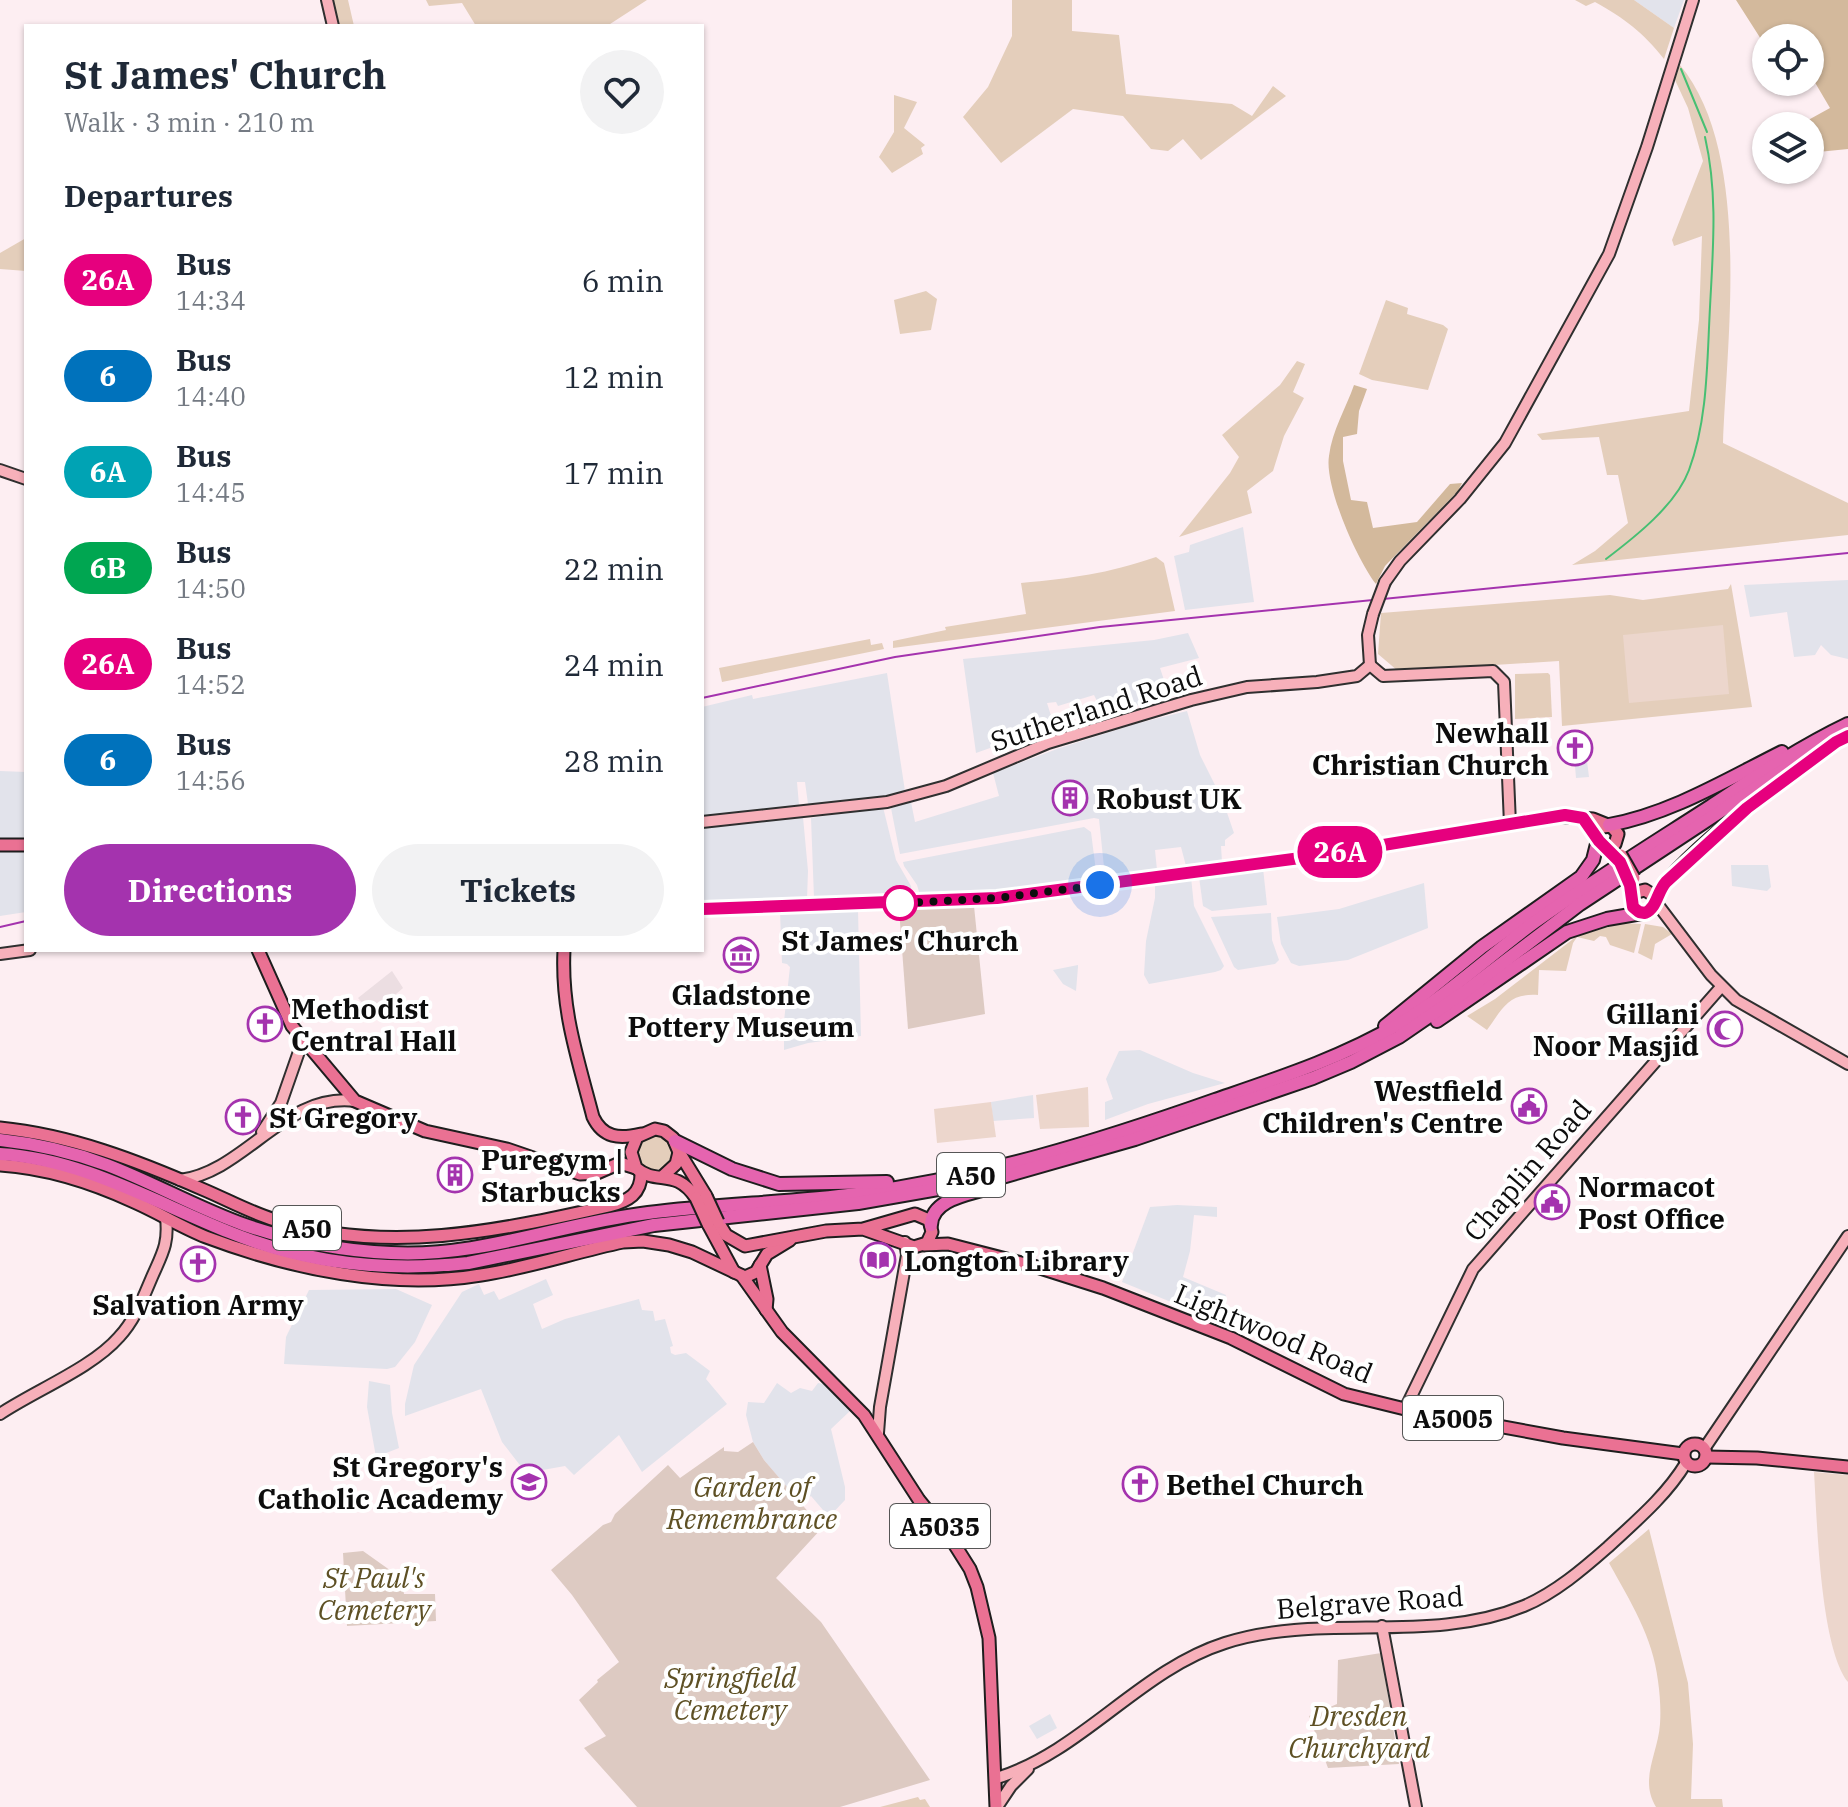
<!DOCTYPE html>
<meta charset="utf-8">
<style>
body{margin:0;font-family:"IBM Plex Serif",serif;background:#f2f2f3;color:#1f2937;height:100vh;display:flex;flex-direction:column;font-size:30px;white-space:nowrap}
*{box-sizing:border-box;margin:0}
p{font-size:26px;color:#747a83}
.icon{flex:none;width:44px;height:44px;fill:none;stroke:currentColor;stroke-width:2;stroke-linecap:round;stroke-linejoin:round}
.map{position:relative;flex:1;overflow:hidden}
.drawer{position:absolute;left:24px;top:24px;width:680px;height:928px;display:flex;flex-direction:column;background:#fff;border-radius:0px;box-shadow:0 2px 6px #0004}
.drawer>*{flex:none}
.badge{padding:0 16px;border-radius:26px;font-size:28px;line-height:52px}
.buttons{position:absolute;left:1752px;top:24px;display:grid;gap:16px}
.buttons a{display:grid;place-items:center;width:72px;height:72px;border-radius:50%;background:#fff;box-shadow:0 2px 6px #0004;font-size:40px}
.you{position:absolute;width:40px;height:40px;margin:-20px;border:6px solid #fff;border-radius:50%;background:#1a73e8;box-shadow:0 0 0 12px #1a73e833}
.map>.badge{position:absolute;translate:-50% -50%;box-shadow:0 0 0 4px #fff}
h2{padding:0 40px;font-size:30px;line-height:72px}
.round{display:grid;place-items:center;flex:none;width:84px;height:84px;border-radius:42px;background:#f2f2f3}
.head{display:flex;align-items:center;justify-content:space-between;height:136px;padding:0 40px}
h1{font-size:38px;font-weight:700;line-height:60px}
.cta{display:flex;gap:16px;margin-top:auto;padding:16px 40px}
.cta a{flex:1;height:92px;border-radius:48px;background:#a433ae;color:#fff;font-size:32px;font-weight:700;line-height:92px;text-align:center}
.cta a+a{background:#f2f2f3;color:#1f2937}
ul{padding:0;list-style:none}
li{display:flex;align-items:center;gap:24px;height:96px;padding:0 40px}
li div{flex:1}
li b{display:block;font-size:30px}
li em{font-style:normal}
li .badge{min-width:88px;font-weight:700;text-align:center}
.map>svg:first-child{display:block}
</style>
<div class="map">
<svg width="1848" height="1807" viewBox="0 0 1848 1807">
<rect width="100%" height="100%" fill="#fdeef2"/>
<g fill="#e2e3eb">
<polygon points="1634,0 1684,0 1674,28"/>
<polygon points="1243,527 1254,602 1185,610 1174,556 1189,552 1190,545"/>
<polygon points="1848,580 1848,659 1831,655 1821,645 1815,655 1794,657 1787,612 1750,617 1744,585"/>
<polygon points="1188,633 1199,658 1160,668 1169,695 1114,713 1101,709 1094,695 1058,706 1056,702 1047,703 1054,725 976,753 963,659 1154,640"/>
<polygon points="887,673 905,791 865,800 808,804 805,782 797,782 799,805 702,816 702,707 752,695 753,699"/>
<polygon points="1187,711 1200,755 1215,785 1212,787 1214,793 1203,800 1208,810 1224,804 1234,833 1225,840 1225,846 1221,846 1222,862 1186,866 1181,847 1155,850 1157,870 1105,877 1099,819 1094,818 900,854 891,808 911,802 915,822 999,796 993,773 1057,749 1135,724"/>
<polygon points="1586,753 1589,777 1576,778 1574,754"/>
<polygon points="0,771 26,772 26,839 0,840"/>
<polygon points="883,807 896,860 911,886 912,895 814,898 811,818"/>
<polygon points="803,817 808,871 807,899 702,903 702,827"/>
<polygon points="1084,827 1091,832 1097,879 1019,890 920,895 917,885 904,866 903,862"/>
<polygon points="26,851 26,912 0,916 0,852"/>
<polygon points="1731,865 1768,865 1771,887 1767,891 1732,886"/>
<polygon points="1263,868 1267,905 1212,911 1203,906 1199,877"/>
<polygon points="1191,877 1194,906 1224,966 1221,970 1215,972 1149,984 1144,975 1146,941 1155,898 1155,882"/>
<polygon points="1424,883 1428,928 1348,960 1299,966 1291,963 1281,944 1277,917 1339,909"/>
<polygon points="858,910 861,1036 808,1043 784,1050 784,1021 790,967 787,964 782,963 780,912"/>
<polygon points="1271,913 1272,940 1279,960 1275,964 1238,970 1234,967 1211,917"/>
<polygon points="1078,965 1078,967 1076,991 1063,984 1053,970"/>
<polygon points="1140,1050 1193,1073 1225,1083 1148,1104 1105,1120 1105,1102 1113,1099 1106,1079 1119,1051"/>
<polygon points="1033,1095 1034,1118 993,1121 991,1102"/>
<polygon points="1177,1205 1217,1207 1217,1217 1194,1215 1190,1251 1183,1277 1226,1295 1220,1322 1122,1282 1150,1207"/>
<polygon points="546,1279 553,1295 533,1304 542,1329 565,1319 639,1299 642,1310 653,1311 655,1321 665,1319 673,1346 670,1347 671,1353 675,1355 686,1353 710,1371 706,1379 727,1404 642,1472 619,1435 574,1475 565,1466 526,1473 502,1442 481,1389 405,1416 405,1404 414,1365 462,1292 479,1284 484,1295 494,1291 499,1300"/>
<polygon points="396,1289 432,1305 415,1342 395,1367 387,1369 284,1364 286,1337 309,1290"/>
<polygon points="369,1381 390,1385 392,1413 399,1448 376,1457 367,1407"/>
<polygon points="777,1383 791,1393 800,1388 812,1391 818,1383 823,1384 850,1411 831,1429 845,1487 845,1500 829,1517 811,1496 801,1504 764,1460 753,1442 746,1415 748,1402 764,1403"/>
<polygon points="1050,1714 1057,1728 1037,1739 1029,1726"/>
</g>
<g fill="#e4cebb">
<polygon points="327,0 348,0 354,26 332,26"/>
<polygon points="426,0 647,0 607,26 476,26 462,3 429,6"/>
<polygon points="1012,0 1072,0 1072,31 1119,35 1126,94 1232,104 1252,116 1273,86 1286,96 1201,160 1183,139 1168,151 1151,149 1123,116 1073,109 1001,163 963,117 988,87 1012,36"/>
<path d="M1575,0H1634L1674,28L1664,59C1644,33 1624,18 1595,2L1586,6Z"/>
<path d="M1680,65C1752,152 1727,336 1723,443L1848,503V535L1572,565L1595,551L1628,523L1618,475H1607L1599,437L1542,440L1537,434L1689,411L1699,320L1702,236L1674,246L1672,240L1703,161L1688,108L1675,80Z"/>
<polygon points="894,95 917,102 904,128 925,145 921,148 923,154 892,173 879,157 894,132"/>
<polygon points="26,238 26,271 0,269 0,253"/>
<polygon points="926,291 937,299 931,330 900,334 894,300"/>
<polygon points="1386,300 1408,308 1407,314 1443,325 1448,329 1428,390 1372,380 1359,374"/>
<polygon points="1297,361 1305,364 1293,392 1304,398 1284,436 1273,471 1247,491 1252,513 1179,537 1230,473 1239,457 1222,435 1280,385"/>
<path d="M1156,557L1164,563L1175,611L893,648V641L946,630L945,627L1026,614L1021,583C1073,578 1106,574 1156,557Z"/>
<polygon points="1731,584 1752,707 1562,726 1559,661 1398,671 1378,654 1381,613 1610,595 1643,600 1728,589"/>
<polygon points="870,639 871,645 882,643 884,649 722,682 719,668"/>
<polygon points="1548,673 1550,675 1552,717 1515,719 1515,674"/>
<path d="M1622,923L1641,924L1634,953L1610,945L1606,937L1600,936L1594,941L1577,937L1573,943L1566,971L1539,970L1538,995C1508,993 1503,1008 1487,1030L1467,1016L1495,999L1577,936Z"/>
<polygon points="1645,924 1663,927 1672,934 1655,944 1652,960 1638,953"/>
<circle cx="654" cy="1153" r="17"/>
<path d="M1649,1529L1688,1683L1693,1744L1691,1799H1722L1723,1807H1656C1639,1779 1658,1754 1660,1724C1661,1711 1660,1695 1658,1681C1653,1637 1630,1601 1609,1563Z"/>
<polygon points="918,1797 920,1800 925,1799 930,1807 880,1807"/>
</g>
<g fill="#d3b99c">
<polygon points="1736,0 1848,0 1848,149 1818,152 1810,138 1810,126 1801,124 1830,108 1810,74 1810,38 1766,38 1766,47"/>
<path d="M1354,385L1367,389L1359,411L1357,434L1343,437V461L1351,500L1367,502L1373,528L1417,522L1450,484L1462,483L1458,491L1385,566L1376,584C1357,560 1324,485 1329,456C1332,431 1346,408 1354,385Z"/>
</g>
<g fill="#ddcac2">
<polygon points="974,906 985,1014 908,1029 899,909"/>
<polygon points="753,1442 764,1460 822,1528 776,1578 821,1622 930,1780 840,1807 637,1807 584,1748 606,1736 579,1700 598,1682 597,1680 619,1662 572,1595 551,1570 603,1525 611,1522 615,1514 668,1465 680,1478 724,1447 724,1451 738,1452"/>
<polygon points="363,1551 401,1578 404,1594 435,1594 436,1621 347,1626 343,1553"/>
<polygon points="1381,1653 1399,1764 1328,1768 1309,1716 1337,1704 1338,1660"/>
</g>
<g fill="#ecd6cc">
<polygon points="1723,625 1729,694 1629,703 1623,635"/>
<polygon points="1088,1087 1089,1127 1040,1129 1036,1095"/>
<polygon points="991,1102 996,1137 937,1143 934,1109"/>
<path d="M1814,1472L1848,1475V1682C1820,1647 1817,1519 1814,1472Z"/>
</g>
<polygon fill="#ecdee2" points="392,971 403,988 375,1012 371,1008 368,1009 358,998"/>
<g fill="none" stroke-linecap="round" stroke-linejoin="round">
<g stroke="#47bf73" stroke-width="2">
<polyline points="1681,69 1707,132"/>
<path d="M1606,559C1635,537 1676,505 1689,470C1708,419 1707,361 1710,307C1713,249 1718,194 1705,137"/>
</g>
<g stroke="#2f2f2f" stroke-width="14">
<g id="secondary">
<polyline points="327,0 333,26"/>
<polyline points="0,470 26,479"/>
<polyline points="1385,582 1400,561 1460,499 1505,443 1609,254 1647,147 1693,0"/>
<polyline points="1370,665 1383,676 1493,671 1504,682 1510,824"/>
<polyline points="1370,665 1368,635 1373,614"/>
<polyline points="702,822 887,802 946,786 1048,743 1191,700 1247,687 1317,682 1357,676 1370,665"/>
<polyline points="1655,901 1711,975 1736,1000 1848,1064"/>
<polyline points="0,954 30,950"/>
<polyline points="262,1132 281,1103 303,1040"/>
<path d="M180,1180C245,1172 285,1092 355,1101"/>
<polyline points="1405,1409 1473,1269 1721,987"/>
<path d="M0,1414C36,1390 92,1368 119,1337C135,1320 143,1298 152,1277C162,1254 169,1244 166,1218"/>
<polyline points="878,1433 880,1407 907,1255 905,1242"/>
<polyline points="1704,1449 1848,1236"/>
<polyline points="1382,1626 1416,1807"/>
<path d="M997,1778C1083,1751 1140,1670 1225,1643C1321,1612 1430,1645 1524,1606C1555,1593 1583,1569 1608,1547C1636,1521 1666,1496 1686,1463"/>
<polyline points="997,1807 1011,1786 1028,1769"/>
</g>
</g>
<g stroke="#1e1e1e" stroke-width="15">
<g id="primary">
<polyline points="1583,818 1600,843 1617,858"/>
<polyline points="1603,827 1611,826 1618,834 1615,844 1607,846"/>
<polyline points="0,845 26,845"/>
<polyline points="1629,881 1634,909 1645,913 1654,905 1653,895 1645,890 1637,892 1632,899"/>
<polyline points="702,909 997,898 1323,855 1556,816 1593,819 1608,825"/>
<polyline points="258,950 292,1026 355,1101 425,1131 507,1149 580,1174 597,1173 620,1163 636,1168"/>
<path d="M564,950C561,1011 578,1059 593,1117C603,1138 619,1139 641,1134"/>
<path d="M0,1128C71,1135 138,1161 202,1189C226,1199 249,1212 275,1220C386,1255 498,1231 609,1206C628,1201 642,1194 641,1172"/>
<path d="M0,1165C46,1168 93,1183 134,1202C159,1213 181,1227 206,1237C291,1269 390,1290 481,1275C529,1268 575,1252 623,1242L643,1241L669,1245L692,1252L745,1277L756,1272L767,1254L790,1240"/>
<polyline points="663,1176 676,1164 679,1152"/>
<path d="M696,1198C675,1167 657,1186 636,1168L631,1152L637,1137L655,1129L664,1131L673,1138L679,1152L706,1196"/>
<polyline points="718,1222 726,1235 745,1246 826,1231 863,1229 915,1214 929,1220 932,1232 927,1243 914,1247 863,1229"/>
<polyline points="708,1224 734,1272"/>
<polyline points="924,1245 948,1244 1037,1267 1103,1288 1231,1338 1344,1394 1405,1409 1563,1438 1683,1454"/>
<polyline points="760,1265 767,1299 766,1310"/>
<polyline points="742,1276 782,1332 864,1415 919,1500 953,1542 970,1569 977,1587 989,1638 996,1807"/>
<circle cx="1695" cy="1455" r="11"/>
<polyline points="1706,1457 1757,1458 1848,1467"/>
</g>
</g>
<g stroke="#1e1e1e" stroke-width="16">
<g id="highway">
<path d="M1609,825C1670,814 1726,780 1782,752"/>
<path d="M1655,901C1663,873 1752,803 1778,784"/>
<polyline points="1437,1021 1567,932 1607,919 1642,913"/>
<polyline points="1385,1026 1482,947 1581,877 1593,860 1598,840"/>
<path d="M0,1140C37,1144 72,1152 107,1165C154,1183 197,1208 245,1225C292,1241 341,1251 391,1253C479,1258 562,1223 648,1213C717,1204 788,1203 857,1194C982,1177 1096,1142 1215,1100C1279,1078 1341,1058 1399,1024C1448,995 1490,955 1535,922C1592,881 1652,844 1711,806C1755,777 1800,747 1848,724"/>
<polyline points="675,1141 732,1169 779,1184 887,1182"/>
<path d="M0,1154C83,1159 154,1202 229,1232C305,1263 387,1272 468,1263L654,1225L858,1203L995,1179L1135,1139L1313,1078L1351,1062L1399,1037L1463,993L1580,904L1774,776L1848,735"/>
<path d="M931,1225C932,1197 974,1194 995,1186"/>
</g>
</g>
<use href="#secondary" stroke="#f7b0ba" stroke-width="10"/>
<use href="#primary" stroke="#ea7193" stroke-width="11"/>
<use href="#highway" stroke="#e564af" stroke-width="12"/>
<g stroke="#a433ae" stroke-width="2">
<polyline points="702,698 895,657 1100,627 1848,553"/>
<polyline points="0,927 26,921"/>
</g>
<g stroke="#2f2f2f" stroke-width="14" stroke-linecap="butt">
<polyline id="secondary-bridge" points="1373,614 1385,582"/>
</g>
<g stroke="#1e1e1e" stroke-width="15" stroke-linecap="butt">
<g id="primary-bridge">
<polyline points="1621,855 1634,878"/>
<polyline points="706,1196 718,1222"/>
<polyline points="696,1198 708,1224"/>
</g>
</g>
<use href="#secondary-bridge" stroke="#f7b0ba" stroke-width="10"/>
<use href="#primary-bridge" stroke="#ea7193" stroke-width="11"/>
</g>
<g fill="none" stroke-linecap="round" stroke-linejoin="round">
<g stroke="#fff" stroke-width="18">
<path id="line" d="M702,909L997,898L1323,855L1565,815L1583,818L1599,841L1620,862L1630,885L1633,907L1639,912L1645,913C1657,908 1657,892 1666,882L1747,808L1836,742L1848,736"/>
</g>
<use href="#line" stroke="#e6007e" stroke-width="12"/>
<polyline stroke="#0d0d0d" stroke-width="8" stroke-dasharray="0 14.4" points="900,903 888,904 997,898 1100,885"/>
</g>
<defs>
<g id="church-ring" transform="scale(1.8)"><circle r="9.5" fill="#fff" stroke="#a433ae" stroke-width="1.5"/><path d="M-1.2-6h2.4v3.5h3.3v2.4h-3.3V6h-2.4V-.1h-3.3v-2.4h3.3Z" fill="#a433ae"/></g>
<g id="building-ring" transform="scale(1.8)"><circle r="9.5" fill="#fff" stroke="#a433ae" stroke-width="1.5"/><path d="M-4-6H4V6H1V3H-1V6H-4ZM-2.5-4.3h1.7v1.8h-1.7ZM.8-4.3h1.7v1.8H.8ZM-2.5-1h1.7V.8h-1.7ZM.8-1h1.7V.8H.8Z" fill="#a433ae"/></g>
<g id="museum-ring" transform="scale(1.8)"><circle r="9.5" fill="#fff" stroke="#a433ae" stroke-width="1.5"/><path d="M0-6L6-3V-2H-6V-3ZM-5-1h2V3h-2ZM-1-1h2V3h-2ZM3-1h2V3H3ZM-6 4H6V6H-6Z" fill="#a433ae"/></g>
<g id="mosque-ring" transform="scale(1.8)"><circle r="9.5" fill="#fff" stroke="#a433ae" stroke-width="1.5"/><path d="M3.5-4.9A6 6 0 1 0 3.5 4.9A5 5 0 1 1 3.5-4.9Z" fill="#a433ae"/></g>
<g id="civic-ring" transform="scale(1.8)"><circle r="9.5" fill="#fff" stroke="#a433ae" stroke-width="1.5"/><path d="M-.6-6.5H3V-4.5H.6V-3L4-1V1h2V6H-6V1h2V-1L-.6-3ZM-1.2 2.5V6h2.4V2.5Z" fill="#a433ae"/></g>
<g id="library-ring" transform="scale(1.8)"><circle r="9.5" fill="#fff" stroke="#a433ae" stroke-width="1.5"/><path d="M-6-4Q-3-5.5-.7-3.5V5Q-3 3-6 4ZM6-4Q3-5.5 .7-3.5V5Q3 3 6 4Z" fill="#a433ae"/></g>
<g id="school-ring" transform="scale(1.8)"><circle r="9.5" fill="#fff" stroke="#a433ae" stroke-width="1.5"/><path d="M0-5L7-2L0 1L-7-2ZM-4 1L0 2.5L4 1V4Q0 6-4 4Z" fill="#a433ae"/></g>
</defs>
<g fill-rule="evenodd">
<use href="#church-ring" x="1575" y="748"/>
<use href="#building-ring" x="1070" y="798"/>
<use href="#museum-ring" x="741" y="955"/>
<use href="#church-ring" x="265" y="1024"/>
<use href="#mosque-ring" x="1725" y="1029"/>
<use href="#civic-ring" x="1529" y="1106"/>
<use href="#church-ring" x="243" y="1117"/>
<use href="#building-ring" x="455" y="1175"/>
<use href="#civic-ring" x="1552" y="1202"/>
<use href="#library-ring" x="878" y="1260"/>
<use href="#church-ring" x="198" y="1264"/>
<use href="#school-ring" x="529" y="1482"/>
<use href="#church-ring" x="1140" y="1484"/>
</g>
<circle fill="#fff" stroke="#e6007e" stroke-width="4" cx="900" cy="903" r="16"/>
<g text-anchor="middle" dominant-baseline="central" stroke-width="8" stroke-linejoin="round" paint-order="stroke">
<g fill="#fff" stroke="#565656" stroke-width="2">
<rect x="937" y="1153" width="68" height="44" rx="6"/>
<rect x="273" y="1206" width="68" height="44" rx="6"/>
<rect x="1403" y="1396" width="100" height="44" rx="6"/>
<rect x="890" y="1504" width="100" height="44" rx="6"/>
</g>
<g font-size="26" font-weight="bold" fill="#0d0d0d">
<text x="971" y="1175">A50</text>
<text x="307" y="1228">A50</text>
<text x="1453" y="1418">A5005</text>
<text x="940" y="1526">A5035</text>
</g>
<g font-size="28" fill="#0d0d0d" stroke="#fff">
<text transform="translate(1096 708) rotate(-18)">Sutherland Road</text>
<text transform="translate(1527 1170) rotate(-49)">Chaplin Road</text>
<text transform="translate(1274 1333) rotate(23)">Lightwood Road</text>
<text transform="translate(1370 1602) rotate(-4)">Belgrave Road</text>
</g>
<g font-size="28" font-weight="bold" fill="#0d0d0d" stroke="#fff" text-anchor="start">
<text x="1549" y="732" text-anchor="end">Newhall<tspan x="1549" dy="32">Christian Church</tspan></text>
<text x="1096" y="798">Robust UK</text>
<text x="741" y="994" text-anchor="middle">Gladstone<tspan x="741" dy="32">Pottery Museum</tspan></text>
<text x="291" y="1008">Methodist<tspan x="291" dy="32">Central Hall</tspan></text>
<text x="1699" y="1013" text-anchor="end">Gillani<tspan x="1699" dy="32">Noor Masjid</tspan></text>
<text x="1503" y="1090" text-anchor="end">Westfield<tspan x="1503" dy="32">Children's Centre</tspan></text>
<text x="269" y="1117">St Gregory</text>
<text x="481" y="1159">Puregym |<tspan x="481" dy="32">Starbucks</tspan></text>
<text x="1578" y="1186">Normacot<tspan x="1578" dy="32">Post Office</tspan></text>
<text x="904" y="1260">Longton Library</text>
<text x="198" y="1304" text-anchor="middle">Salvation Army</text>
<text x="503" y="1466" text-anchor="end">St Gregory's<tspan x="503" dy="32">Catholic Academy</tspan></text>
<text x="1166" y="1484">Bethel Church</text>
</g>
<g font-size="28" font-weight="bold" fill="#0d0d0d" stroke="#fff">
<text x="900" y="940">St James' Church</text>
</g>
<g font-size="28" font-style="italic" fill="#5e5024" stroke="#fff">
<text x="752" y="1486">Garden of<tspan x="752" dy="32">Remembrance</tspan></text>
<text x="374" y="1577">St Paul's<tspan x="374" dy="32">Cemetery</tspan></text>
<text x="730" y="1677">Springfield<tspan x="730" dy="32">Cemetery</tspan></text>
<text x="1359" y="1715">Dresden<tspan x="1359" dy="32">Churchyard</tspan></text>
</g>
</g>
</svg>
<div class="buttons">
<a><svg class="icon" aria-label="locate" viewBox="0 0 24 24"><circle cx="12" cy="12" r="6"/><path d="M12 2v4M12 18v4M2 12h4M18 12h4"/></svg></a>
<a><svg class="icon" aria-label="layers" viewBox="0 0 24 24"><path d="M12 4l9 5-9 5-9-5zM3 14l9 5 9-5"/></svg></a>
</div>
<div class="you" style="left:1100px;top:885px"></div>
<b class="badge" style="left:1340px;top:852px;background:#e6007e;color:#fff">26A</b>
<section class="drawer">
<div class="head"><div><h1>St James' Church</h1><p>Walk · 3 min · 210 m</p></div><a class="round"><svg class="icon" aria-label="heart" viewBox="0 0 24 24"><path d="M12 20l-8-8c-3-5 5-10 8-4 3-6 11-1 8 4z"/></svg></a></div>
<h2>Departures</h2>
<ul>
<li><span class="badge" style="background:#e6007e;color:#fff">26A</span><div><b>Bus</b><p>14:34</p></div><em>6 min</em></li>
<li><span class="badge" style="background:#0072bc;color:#fff">6</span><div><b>Bus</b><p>14:40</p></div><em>12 min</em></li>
<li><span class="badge" style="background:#00a3b4;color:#fff">6A</span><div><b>Bus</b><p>14:45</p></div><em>17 min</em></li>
<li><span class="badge" style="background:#00a651;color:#fff">6B</span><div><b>Bus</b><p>14:50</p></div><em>22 min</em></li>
<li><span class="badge" style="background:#e6007e;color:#fff">26A</span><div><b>Bus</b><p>14:52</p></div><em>24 min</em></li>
<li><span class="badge" style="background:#0072bc;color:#fff">6</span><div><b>Bus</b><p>14:56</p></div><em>28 min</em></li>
</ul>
<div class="cta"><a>Directions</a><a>Tickets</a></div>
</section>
</div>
